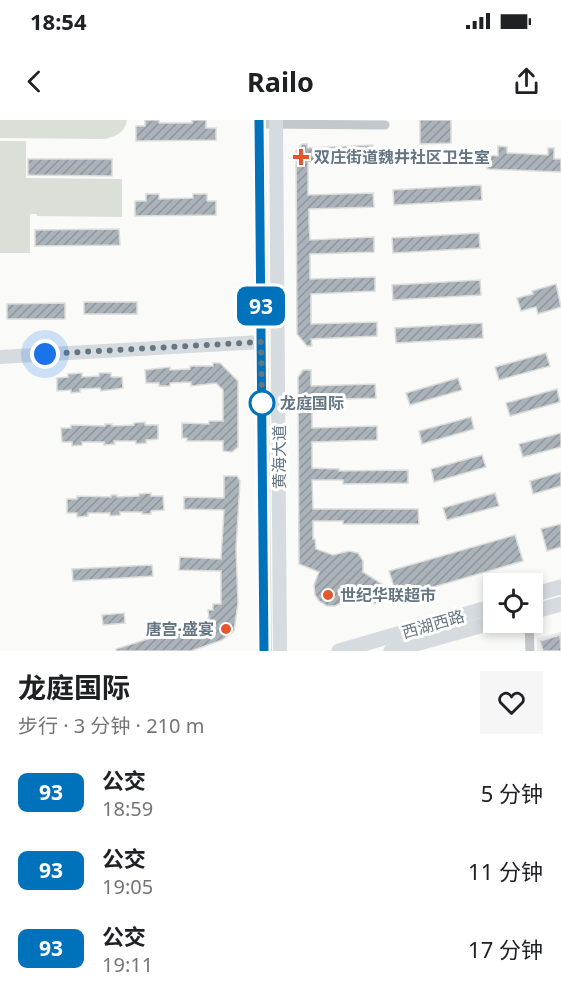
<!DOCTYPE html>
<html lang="zh">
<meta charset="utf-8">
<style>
body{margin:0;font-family:"Noto Sans","Noto Sans SC",sans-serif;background:#f6f6f6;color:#202124;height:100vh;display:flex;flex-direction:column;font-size:22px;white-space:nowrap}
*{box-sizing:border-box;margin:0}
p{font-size:20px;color:#757577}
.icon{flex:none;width:33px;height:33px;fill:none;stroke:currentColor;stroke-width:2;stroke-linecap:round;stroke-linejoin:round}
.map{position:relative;height:531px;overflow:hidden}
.sheet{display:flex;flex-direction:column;background:#fff;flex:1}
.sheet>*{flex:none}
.badge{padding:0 12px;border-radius:9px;font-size:21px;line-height:39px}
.controls{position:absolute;left:483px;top:453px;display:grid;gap:12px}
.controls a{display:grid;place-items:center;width:60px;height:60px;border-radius:0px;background:#fff;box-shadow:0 3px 9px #0003;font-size:30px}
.you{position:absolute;width:30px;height:30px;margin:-15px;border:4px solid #fff;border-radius:50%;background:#1a73e8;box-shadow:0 0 0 9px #1a73e833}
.map>.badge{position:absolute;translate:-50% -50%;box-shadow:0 0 0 3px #fff}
.round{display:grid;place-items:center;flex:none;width:63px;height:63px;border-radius:0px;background:#f6f6f6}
.overview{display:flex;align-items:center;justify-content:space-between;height:102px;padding:0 18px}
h1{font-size:28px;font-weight:700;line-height:45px}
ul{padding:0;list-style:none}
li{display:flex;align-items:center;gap:18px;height:78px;padding:0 18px}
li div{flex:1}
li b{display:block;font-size:22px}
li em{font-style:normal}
li .badge{min-width:66px;font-weight:700;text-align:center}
.status{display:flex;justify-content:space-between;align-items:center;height:42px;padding:0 30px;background:#fff;direction:ltr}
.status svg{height:16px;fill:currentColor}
header{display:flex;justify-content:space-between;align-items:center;height:78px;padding:0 18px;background:#fff;font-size:27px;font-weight:700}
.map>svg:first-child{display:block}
</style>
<div class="status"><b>18:54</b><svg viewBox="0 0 49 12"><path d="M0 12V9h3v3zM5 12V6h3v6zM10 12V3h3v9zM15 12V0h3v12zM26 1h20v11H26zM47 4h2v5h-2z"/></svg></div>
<header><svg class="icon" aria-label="back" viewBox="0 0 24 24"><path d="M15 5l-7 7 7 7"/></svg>Railo<svg class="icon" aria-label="share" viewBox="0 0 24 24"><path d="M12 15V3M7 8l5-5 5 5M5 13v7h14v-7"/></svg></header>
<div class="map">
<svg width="561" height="531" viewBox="0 0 561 531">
<defs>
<pattern id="building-hatch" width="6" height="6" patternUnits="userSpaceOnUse" patternTransform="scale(1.5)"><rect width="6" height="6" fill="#aab3b9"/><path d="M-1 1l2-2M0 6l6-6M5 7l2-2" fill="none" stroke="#8e969c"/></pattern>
</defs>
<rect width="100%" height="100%" fill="#fafaf8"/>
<polygon fill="#e8e9e9" points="561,512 561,531 537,531 537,518"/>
<g fill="#dadfd7">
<path d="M0,0H127C125,13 116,16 105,19L0,18Z"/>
<polygon points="0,21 26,21 26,58 122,59 122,97 37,96 37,94 30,94 30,133 0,133"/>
</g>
<g fill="url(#building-hatch)" stroke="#dcdcda" stroke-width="1.5">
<polygon points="145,0 159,0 159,3 192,3 192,0 206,0 206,8 216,8 216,20 136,21 136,6 145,6"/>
<polygon points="420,0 451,0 451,23 420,24"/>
<polygon points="302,24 307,24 307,28 373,25 374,40 308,42 308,75 373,73 374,87 309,89 309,104 310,120 374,117 374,132 310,134 310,159 375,157 375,171 311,174 311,204 377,202 377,216 311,219 312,226 307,226 297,214 296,31"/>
<polygon points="498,26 507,27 507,33 548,35 548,28 554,28 554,39 561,39 561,52 487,49 487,35 498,36"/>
<polygon points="28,39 112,39 112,56 28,55"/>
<polygon points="481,65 482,80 394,85 393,70"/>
<polygon points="146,74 159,74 159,79 193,78 193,74 207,74 207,81 216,81 216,95 135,96 135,81 146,81"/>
<polygon points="119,109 120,125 35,126 35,110"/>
<polygon points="479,113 480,128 393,133 392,118"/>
<polygon points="480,160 481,175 393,180 392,165"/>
<polygon points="556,164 561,187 538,194 536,187 521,191 517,178 533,174 532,171"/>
<rect x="84" y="182" width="53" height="12"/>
<polygon points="65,183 65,199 7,199 7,184"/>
<polygon points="482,203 483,218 396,223 395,208"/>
<polygon points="546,233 550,246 499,260 495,247"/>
<polygon points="213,243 220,243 238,261 238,327 232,332 223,331 223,321 187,321 187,318 182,318 182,303 209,304 209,301 223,301 223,270 216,263 191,266 191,262 170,263 170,266 159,266 159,263 146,263 145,250 170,247 170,250 190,249 190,246 213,246"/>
<polygon points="303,250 311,250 311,266 375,264 376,278 312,280 312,308 377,306 377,320 312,322 312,348 339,349 339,351 408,350 408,363 343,364 343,360 312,360 313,389 418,389 419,404 343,404 343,401 313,401 313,419 315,419 316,429 333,435 349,431 358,433 363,441 363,452 396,473 389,451 515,415 523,441 375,484 355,472 349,479 335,486 327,486 319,481 315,475 314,465 319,452 299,444 298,257"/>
<polygon points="82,253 82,257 99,256 99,253 111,253 111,257 122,257 123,268 101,271 100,268 80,269 80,272 71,273 71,270 57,271 57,258 68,257 68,254"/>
<polygon points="458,258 462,270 410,285 406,273"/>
<polygon points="557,269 560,282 510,296 506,283"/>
<polygon points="471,297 474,309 422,324 419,311"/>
<polygon points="145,302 145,305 158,305 158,319 146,320 146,323 136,324 136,321 114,321 115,324 104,325 104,322 82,322 82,325 72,326 72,322 62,322 61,308 71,308 71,305 105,306 105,304 112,304 112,306 134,305 134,303"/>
<polygon points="561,313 561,327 523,337 519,324"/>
<polygon points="482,335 486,347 434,362 431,349"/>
<polygon points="561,352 561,366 533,374 530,361"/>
<polygon points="224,356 237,356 240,361 236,429 238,483 234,511 222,520 191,531 116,531 116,529 202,502 201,500 209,498 208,490 213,490 213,484 221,484 221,451 179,450 180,437 221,439 224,390 184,389 184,377 224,378"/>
<polygon points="151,373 151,376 163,376 164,390 151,391 151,394 142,394 142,392 120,392 120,395 110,396 110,393 88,393 88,396 77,397 77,393 67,393 67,379 77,379 77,376 111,377 111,375 117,375 117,377 139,376 139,374"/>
<polygon points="495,373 499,386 447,400 443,388"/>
<polygon points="561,404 561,427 547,431 541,409"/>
<polygon points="152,445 153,456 73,461 72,449"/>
<polygon points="124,493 125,503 103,505 102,495"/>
<polygon points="560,515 561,531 543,531 540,521"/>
</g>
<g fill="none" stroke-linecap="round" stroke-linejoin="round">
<g stroke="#c3c8cc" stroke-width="9">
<polyline points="259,4 385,5"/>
<polyline points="529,502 530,531"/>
</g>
<g stroke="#d6dbdf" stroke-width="14">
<polyline points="259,0 265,531"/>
<polyline points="276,0 280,531"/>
<polyline points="0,237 261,222"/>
</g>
<g stroke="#d6dbdf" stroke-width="15">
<polyline points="532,475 561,467"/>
<polyline points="532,492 561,484"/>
<polyline points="339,531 494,486"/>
<polyline points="391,531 494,502"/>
</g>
</g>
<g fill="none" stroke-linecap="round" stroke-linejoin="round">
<g stroke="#fff" stroke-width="14">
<polyline id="line" points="259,0 264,531"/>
</g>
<use href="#line" stroke="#0072bc" stroke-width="9"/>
<polyline stroke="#657683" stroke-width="6" stroke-dasharray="0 10.8" points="45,234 261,222 262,283"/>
</g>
<g fill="#e4572e" stroke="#fff" stroke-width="2">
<path d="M298 28h6v6h6v6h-6v6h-6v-6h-6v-6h6z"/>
<circle cx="328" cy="475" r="6"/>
<circle cx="226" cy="509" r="6"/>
</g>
<circle fill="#fff" stroke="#0072bc" stroke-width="3" cx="262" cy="283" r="12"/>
<g text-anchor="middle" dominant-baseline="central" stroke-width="6" stroke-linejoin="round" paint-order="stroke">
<g font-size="16" font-weight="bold" fill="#657683" stroke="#fff" text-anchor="start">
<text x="314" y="37">双庄街道魏井社区卫生室</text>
<text x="340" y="475">世纪华联超市</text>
<text x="214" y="509" text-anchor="end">唐宫·盛宴</text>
</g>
<g font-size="16" font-weight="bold" fill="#657683" stroke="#fff" text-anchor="start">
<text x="280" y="283">龙庭国际</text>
</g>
<g font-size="16" fill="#657683" stroke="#fff">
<text transform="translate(279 337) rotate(-90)">黄海大道</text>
<text transform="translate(433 504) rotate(-16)">西湖西路</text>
</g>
</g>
</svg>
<div class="controls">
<a><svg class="icon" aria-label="locate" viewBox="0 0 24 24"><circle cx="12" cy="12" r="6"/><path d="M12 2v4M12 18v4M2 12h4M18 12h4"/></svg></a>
</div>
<div class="you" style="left:45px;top:234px"></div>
<b class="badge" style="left:261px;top:186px;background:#0072bc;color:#fff">93</b>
</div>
<section class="sheet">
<div class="overview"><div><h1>龙庭国际</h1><p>步行 · 3 分钟 · 210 m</p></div><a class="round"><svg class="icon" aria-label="heart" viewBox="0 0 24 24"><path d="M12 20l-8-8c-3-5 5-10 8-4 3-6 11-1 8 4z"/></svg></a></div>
<ul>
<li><span class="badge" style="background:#0072bc;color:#fff">93</span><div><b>公交</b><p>18:59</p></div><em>5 分钟</em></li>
<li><span class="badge" style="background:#0072bc;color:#fff">93</span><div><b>公交</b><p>19:05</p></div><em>11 分钟</em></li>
<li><span class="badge" style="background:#0072bc;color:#fff">93</span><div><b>公交</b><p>19:11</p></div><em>17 分钟</em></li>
</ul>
</section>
